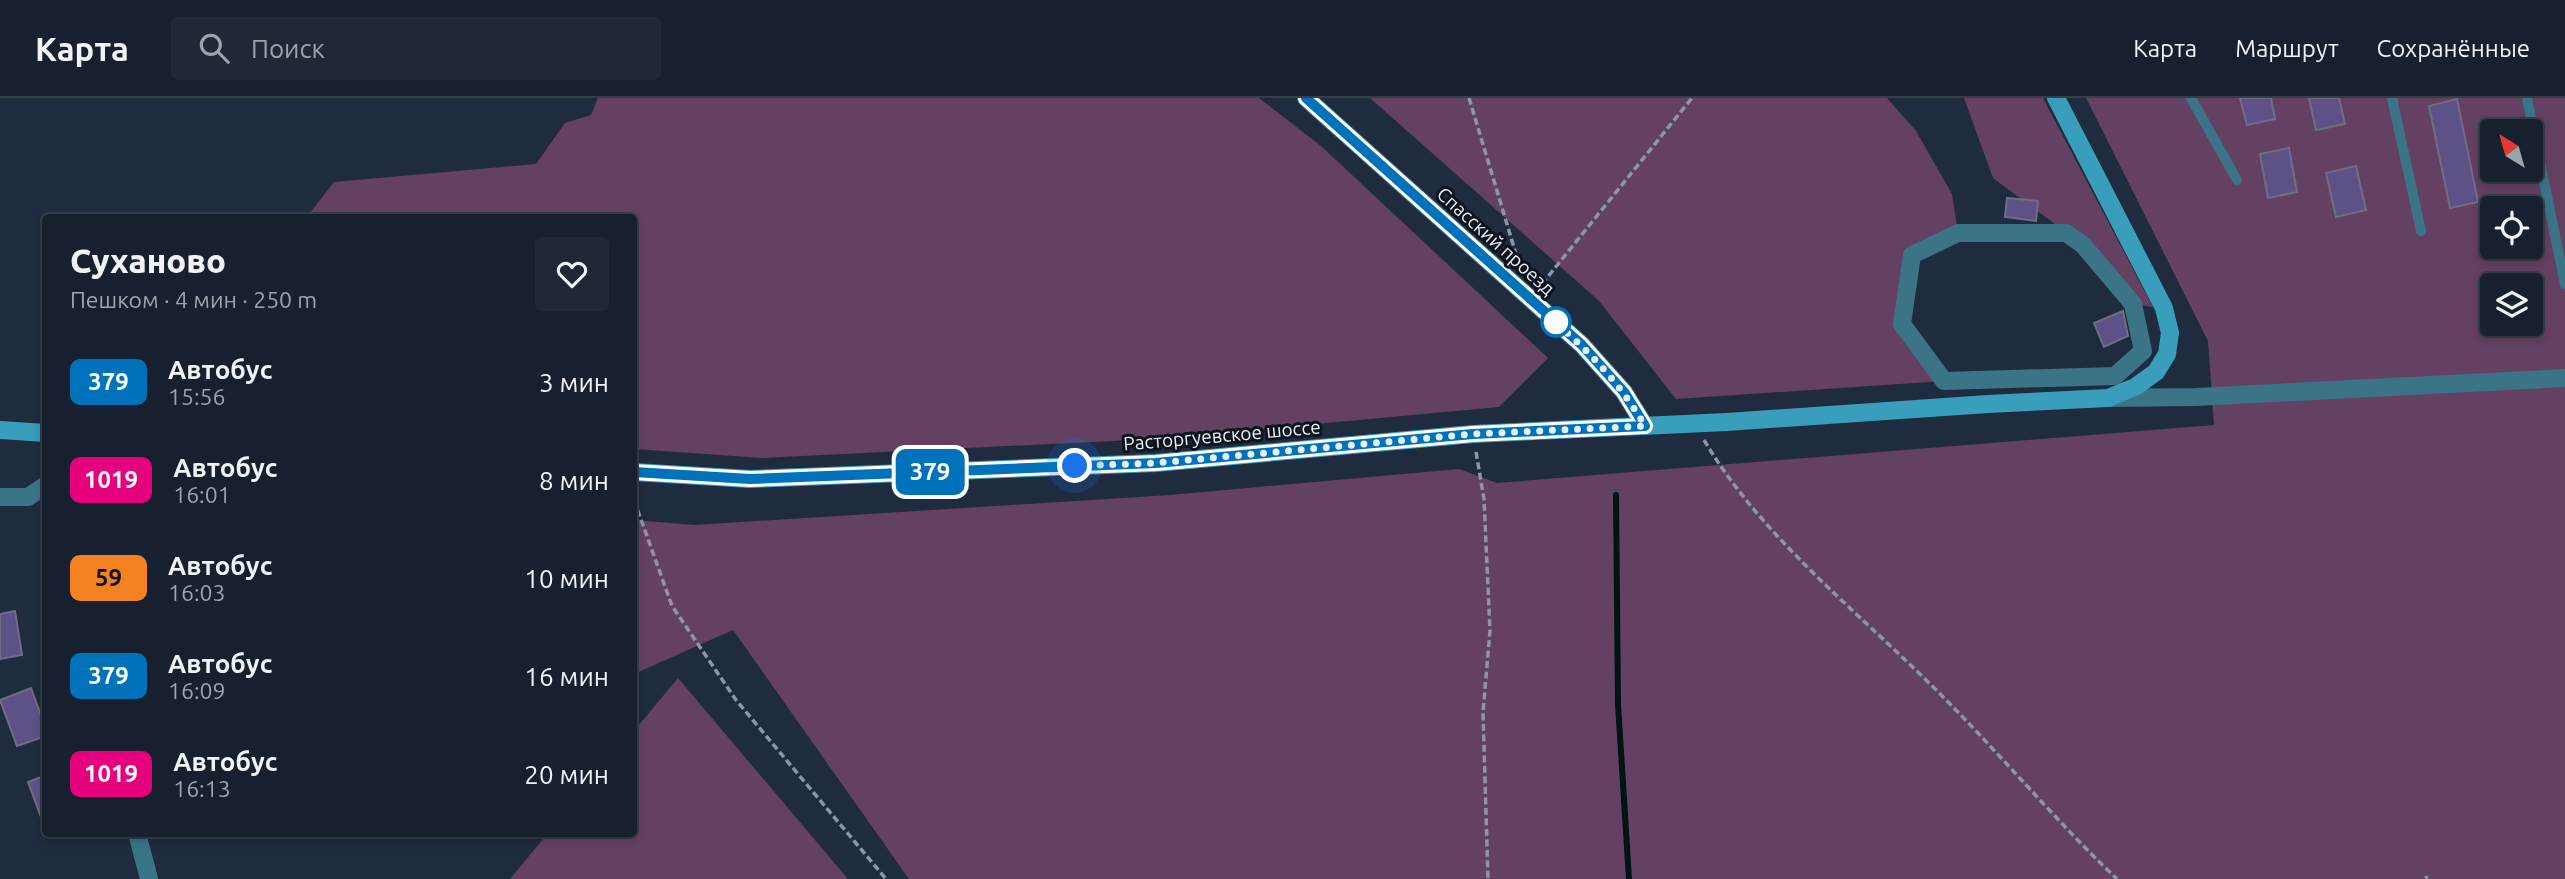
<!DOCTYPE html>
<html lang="ru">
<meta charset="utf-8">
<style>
body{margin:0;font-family:Ubuntu,sans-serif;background:#202836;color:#f1f3f6;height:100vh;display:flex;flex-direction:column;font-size:26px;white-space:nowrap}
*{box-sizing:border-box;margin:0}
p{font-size:23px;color:#9ea3aa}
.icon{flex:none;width:38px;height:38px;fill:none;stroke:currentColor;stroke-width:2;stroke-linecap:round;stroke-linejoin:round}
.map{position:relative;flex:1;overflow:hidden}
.drawer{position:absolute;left:42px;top:116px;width:595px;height:623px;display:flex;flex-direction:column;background:#17202e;border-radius:7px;box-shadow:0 4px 10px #0003,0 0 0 2px #363e4a}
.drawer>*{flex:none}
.badge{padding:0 14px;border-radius:10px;font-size:24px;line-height:46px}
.needle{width:46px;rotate:323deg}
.fabs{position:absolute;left:2480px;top:21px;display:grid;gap:14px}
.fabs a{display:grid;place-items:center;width:63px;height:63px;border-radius:7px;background:#17202e;box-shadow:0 4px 10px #0003,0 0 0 2px #363e4a;font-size:35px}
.you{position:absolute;width:35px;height:35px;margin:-18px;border:5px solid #fff;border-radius:50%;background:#1a73e8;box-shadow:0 0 0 10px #1a73e833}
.map>.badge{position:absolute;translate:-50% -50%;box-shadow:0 0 0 4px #fff}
.round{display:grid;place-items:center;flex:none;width:74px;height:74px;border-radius:7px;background:#202836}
.head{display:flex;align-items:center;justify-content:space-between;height:119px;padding:0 28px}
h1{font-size:33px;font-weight:800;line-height:52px}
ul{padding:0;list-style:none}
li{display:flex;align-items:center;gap:21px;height:98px;padding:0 28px}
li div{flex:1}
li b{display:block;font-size:26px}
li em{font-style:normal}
li .badge{min-width:77px;font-weight:700;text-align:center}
header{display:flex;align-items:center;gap:42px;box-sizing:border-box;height:98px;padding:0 35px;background:#17202e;border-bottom:2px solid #363e4a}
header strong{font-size:33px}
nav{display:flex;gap:38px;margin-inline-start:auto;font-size:24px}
.search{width:490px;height:63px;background:#202836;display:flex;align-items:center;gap:18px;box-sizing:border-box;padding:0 24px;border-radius:7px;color:#9ea3aa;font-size:26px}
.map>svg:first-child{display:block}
</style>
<header>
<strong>Карта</strong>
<div class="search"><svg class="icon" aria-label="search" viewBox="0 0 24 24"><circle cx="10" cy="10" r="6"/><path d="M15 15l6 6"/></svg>Поиск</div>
<nav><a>Карта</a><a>Маршрут</a><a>Сохранённые</a></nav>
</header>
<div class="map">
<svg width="2565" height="781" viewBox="0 0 2565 781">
<rect width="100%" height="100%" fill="#1f2b3e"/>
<g fill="#644063" fill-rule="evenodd">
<polygon points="598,0 1259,0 1321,48 1548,260 1499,309 1154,341 762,360 634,351 634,119 307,119 334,84 536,66 565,25 591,17"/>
<polygon points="1370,0 1887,0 1916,33 1952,96 1958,135 1912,157 1902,226 1944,283 1676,301 1599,203"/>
<polygon points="1964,0 2043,0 2153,209 2133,206 2083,147 1993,80"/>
<path d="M2086,0H2565V781H909L733,532L634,576V422L694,427L1170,397L1459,371L1497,385L2214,327L2208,243ZM2492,33H2530V72H2492ZM2492,110H2530V149H2492ZM2492,187H2530V226H2492Z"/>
<polygon points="678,580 848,781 510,781 548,735 634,735 634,633"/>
</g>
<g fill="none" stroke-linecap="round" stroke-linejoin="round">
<polyline stroke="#001413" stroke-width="6" points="1616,397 1618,606 1629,781"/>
</g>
<g fill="#5d5188" stroke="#706c84" stroke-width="2">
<polygon points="2240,0 2271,0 2275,21 2247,27"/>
<polygon points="2309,0 2339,0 2345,26 2316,32"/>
<polygon points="2457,1 2478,104 2450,110 2429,8"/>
<polygon points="2289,50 2297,94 2268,100 2260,56"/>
<polygon points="2356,68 2366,112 2336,119 2326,75"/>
<polygon points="2007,100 2038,103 2036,123 2005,119"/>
<polygon points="2123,213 2128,238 2104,249 2094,225"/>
<polygon points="15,513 22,557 0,561 0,516"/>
<polygon points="31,590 46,631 46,638 17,648 0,602"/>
<polygon points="46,677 46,726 44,727 28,684"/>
</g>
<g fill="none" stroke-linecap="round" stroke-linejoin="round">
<g stroke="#8c96a6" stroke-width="3.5" stroke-dasharray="7 3.5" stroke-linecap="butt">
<polyline points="1469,0 1519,166"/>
<polyline points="1542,186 1692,0"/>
<path d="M1704,342C1765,445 1869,522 1951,607C2007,664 2059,726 2117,781"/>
<polyline points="1476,354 1484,401 1490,533 1483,614 1488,781"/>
<polyline points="634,402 672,508 736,602 886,781"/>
<polyline points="2426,778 2427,781"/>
</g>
<g stroke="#3b7487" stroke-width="10">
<polyline points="2191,0 2237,82"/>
<polyline points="2392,0 2421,133"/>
<polyline points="2527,0 2565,186"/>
</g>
<g stroke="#3b7487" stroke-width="18">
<polygon points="1958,135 2066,135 2083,147 2133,206 2143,253 2115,278 1944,283 1902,226 1912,157"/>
<polyline points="2108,300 2196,299 2565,280"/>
<polyline points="0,399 28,399 46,387"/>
<polyline points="137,735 149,781"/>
</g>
<polyline stroke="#3b7487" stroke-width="18" points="1306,0 1582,247 1624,294 1645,328"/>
<g stroke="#399dbc" stroke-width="18">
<polyline points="0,332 46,335"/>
<polyline points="634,374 750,381 1156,365 1473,336 1727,324 1988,306 2108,300 2135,289 2156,274 2167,256 2170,235 2164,210 2056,0"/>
</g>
</g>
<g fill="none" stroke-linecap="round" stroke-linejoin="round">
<g stroke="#fff" stroke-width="16">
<polyline id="line" points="634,374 750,381 1156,365 1473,336 1645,328 1624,294 1582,247 1306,0"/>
</g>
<use href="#line" stroke="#0072bc" stroke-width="10"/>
<path stroke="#e8f0fd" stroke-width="7" stroke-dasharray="0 12.6" d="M1075,368L1156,365L1473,336L1645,328C1617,281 1588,252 1547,217L1556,224"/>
</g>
<circle fill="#fff" stroke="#0072bc" stroke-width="3.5" cx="1556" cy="224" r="14"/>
<g text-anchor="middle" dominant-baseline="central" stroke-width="6" stroke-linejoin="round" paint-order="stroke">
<g font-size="19" fill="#e8f0fd" stroke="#0e141c">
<text transform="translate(1496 143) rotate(42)">Спасский проезд</text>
<text transform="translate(1222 337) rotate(-5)">Расторгуевское шоссе</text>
</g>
</g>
</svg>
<div class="fabs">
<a><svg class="needle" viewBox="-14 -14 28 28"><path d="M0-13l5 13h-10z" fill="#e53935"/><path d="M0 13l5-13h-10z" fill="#9ea3aa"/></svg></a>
<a><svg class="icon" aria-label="locate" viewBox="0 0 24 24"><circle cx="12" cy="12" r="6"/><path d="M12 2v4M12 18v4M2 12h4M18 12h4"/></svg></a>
<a><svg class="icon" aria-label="layers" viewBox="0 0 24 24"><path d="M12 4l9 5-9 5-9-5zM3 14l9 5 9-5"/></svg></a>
</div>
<div class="you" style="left:1075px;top:368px"></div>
<b class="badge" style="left:930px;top:374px;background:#0072bc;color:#fff">379</b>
<section class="drawer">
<div class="head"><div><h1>Суханово</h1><p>Пешком · 4 мин · 250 m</p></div><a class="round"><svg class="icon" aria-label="heart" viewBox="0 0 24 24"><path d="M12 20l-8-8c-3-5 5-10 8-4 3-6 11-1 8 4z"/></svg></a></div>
<ul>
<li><span class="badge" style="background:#0072bc;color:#fff">379</span><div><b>Автобус</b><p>15:56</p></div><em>3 мин</em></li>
<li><span class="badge" style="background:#e6007e;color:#fff">1019</span><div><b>Автобус</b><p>16:01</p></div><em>8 мин</em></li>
<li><span class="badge" style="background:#f58220;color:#111">59</span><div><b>Автобус</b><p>16:03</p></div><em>10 мин</em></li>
<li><span class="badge" style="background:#0072bc;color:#fff">379</span><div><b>Автобус</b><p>16:09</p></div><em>16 мин</em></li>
<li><span class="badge" style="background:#e6007e;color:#fff">1019</span><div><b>Автобус</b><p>16:13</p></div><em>20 мин</em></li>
</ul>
</section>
</div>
